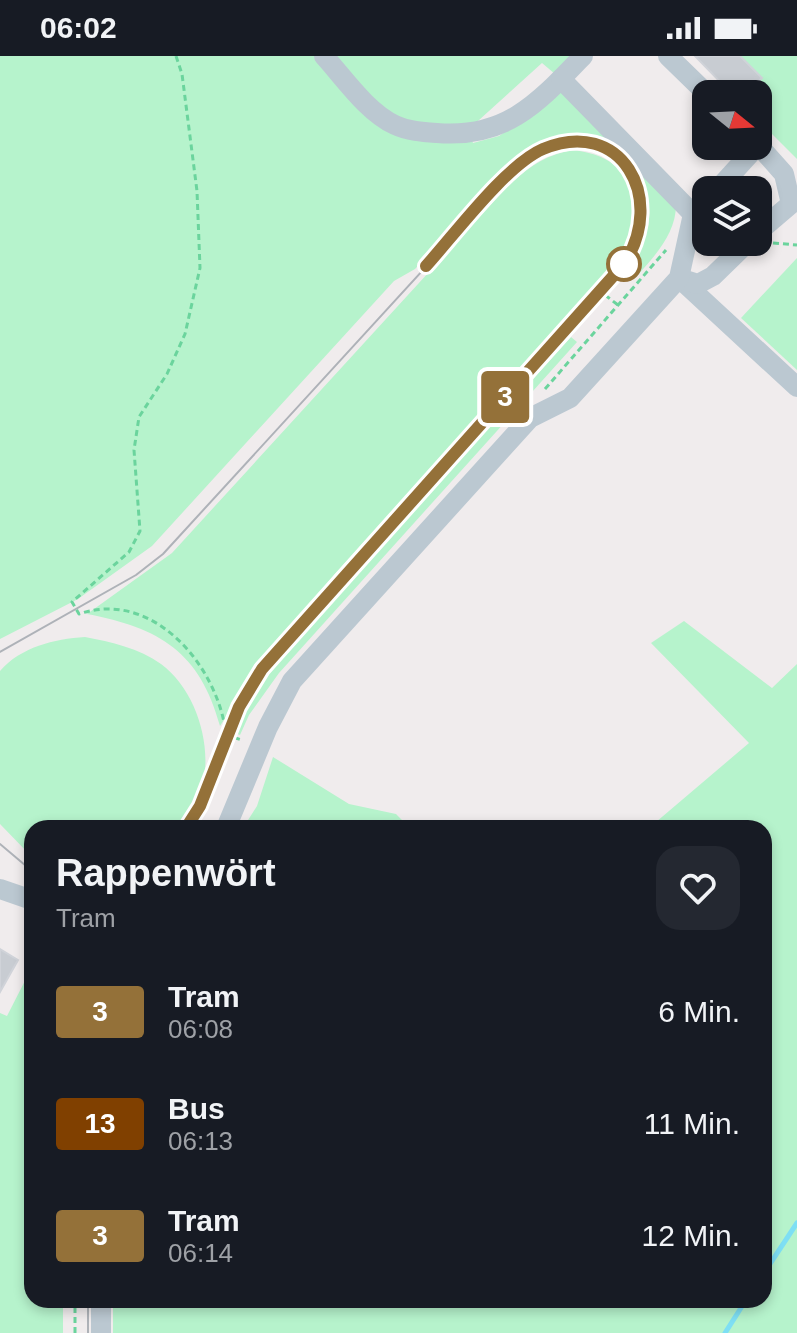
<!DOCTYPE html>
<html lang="de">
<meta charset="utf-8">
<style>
body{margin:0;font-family:Helvetica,sans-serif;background:#242831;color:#f1f3f6;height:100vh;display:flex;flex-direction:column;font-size:30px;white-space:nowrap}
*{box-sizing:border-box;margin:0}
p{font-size:26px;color:#9ea1a6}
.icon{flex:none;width:44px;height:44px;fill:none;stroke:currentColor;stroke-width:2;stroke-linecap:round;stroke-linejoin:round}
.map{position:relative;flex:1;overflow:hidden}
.side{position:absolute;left:24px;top:764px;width:748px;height:488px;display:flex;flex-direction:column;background:#171b24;border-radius:24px;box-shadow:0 4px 12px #0003}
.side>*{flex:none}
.badge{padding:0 16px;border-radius:6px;font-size:28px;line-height:52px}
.needle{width:52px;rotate:108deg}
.fabs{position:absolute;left:692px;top:24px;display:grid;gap:16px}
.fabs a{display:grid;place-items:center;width:80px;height:80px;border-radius:16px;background:#171b24;box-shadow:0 4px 12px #0003;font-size:40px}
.map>.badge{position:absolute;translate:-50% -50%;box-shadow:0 0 0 4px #fff}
.round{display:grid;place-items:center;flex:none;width:84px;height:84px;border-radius:24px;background:#242831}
.headline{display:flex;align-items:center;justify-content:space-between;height:136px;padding:0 32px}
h1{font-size:38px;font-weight:600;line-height:60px}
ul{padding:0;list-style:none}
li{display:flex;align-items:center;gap:24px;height:112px;padding:0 32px}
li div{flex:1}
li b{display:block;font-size:30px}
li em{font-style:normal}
li .badge{min-width:88px;font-weight:700;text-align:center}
.status{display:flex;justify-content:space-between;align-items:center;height:56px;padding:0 40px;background:#171b24;direction:ltr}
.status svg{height:22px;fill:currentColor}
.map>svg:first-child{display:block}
</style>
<div class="status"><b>06:02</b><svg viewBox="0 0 49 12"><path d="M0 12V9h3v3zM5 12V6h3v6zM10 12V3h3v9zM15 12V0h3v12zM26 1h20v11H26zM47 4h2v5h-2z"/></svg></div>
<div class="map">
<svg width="797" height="1277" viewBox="0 0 797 1277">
<rect width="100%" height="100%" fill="#f0eced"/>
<g fill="#b6f3cc">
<path d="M0,0H572L555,18L542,7L468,74L473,87L499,80L561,36L676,149C676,178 654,201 635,222L627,215C637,198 647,183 649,163C653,123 621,83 580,79C560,77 544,86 527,95L415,213L394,225L152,490L78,543L0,583Z"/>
<polygon points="695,0 797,0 797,103 758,64 758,38 732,38"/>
<path d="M572,94C636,100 650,151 620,203L334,519L264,602L220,670C200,596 160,572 87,558L172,497L504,134C526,113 542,100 572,94Z"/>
<polygon points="797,202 797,314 741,262"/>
<polygon points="571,281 577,286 279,617 249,659 240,679 235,677 253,638 275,607"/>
<polygon points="684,565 772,632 797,608 797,1277 113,1277 113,1244 764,1244 764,772 649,772 749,687 651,587"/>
<path d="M85,581C111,586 139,592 161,608C208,643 224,732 178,772H32V801L0,768V615C21,591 54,583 85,581Z"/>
<polygon points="273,701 349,748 396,758 410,772 243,772 257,750"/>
<polygon points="32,911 32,1244 63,1244 63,1277 0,1277 0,957 7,960"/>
</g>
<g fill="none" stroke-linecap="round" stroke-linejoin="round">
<g stroke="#7edff4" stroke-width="5">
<polyline points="764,1217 797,1167"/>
<polyline points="725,1277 746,1244"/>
</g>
</g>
<g fill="#c8ccd2" stroke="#d0d3d9" stroke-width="2">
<polygon points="695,0 740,0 762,22 746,38 732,38"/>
<polygon points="0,893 18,904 0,936"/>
</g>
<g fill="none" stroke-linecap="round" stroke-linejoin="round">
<g stroke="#6bd49d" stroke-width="3" stroke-dasharray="6 4" stroke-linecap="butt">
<path d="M176,0L182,18L197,135L200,212L185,278L167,318L139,361L134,394L140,475L129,496L72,546L79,558C154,532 219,612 226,679L242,684"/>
<polyline points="773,187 797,189"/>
<polyline points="605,239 618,249"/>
<polyline points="545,333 666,194"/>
<polyline points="75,1277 75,1244"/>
</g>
<g stroke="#bbc8d1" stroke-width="20">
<path d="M324,0C344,22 367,56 395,69C408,75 423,76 437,77C506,83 539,46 583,0"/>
<polyline points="668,0 707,38"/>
<polyline points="561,23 693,158"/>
<polyline points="717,134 758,89"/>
<polyline points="758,176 791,148 784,118 759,90"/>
<polyline points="679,222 797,331"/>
<polyline points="679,222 698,228 713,220 748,186"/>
<polyline points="226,772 268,671 292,625 530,362 570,342 679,222 693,158 706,146"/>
<polyline points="0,833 32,844"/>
<polyline points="101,1277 101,1244"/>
</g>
<g stroke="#aeb2b8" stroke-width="2">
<path d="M0,596L136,519L163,498L521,107C599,49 676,127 624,208L262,613L239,651L200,750L186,772"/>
<polyline points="0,788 32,815"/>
<polyline points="88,1277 88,1244"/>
</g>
</g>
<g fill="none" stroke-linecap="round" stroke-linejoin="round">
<g stroke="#fff" stroke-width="18">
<path id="line" d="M186,772L200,750L239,651L262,613L624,208C667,142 621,60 543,93C506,109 455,178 426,210"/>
</g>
<use href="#line" stroke="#947139" stroke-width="12"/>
</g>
<circle fill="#fff" stroke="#947139" stroke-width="4" cx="624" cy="208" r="16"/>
</svg>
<div class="fabs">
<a><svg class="needle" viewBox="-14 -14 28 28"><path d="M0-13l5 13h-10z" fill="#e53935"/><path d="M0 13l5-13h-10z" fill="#9ea1a6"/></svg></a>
<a><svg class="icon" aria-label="layers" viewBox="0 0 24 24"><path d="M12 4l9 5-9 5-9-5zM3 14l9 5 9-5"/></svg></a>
</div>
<b class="badge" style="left:505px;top:341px;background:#947139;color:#fff">3</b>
<section class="side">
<div class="headline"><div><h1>Rappenwört</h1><p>Tram</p></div><a class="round"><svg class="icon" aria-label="heart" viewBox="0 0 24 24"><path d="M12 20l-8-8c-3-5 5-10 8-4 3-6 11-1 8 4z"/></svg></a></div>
<ul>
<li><span class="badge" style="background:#947139;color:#fff">3</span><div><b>Tram</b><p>06:08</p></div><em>6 Min.</em></li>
<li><span class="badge" style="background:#804000;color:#fff">13</span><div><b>Bus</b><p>06:13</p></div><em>11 Min.</em></li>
<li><span class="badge" style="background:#947139;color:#fff">3</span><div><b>Tram</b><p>06:14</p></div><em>12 Min.</em></li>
</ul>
</section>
</div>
